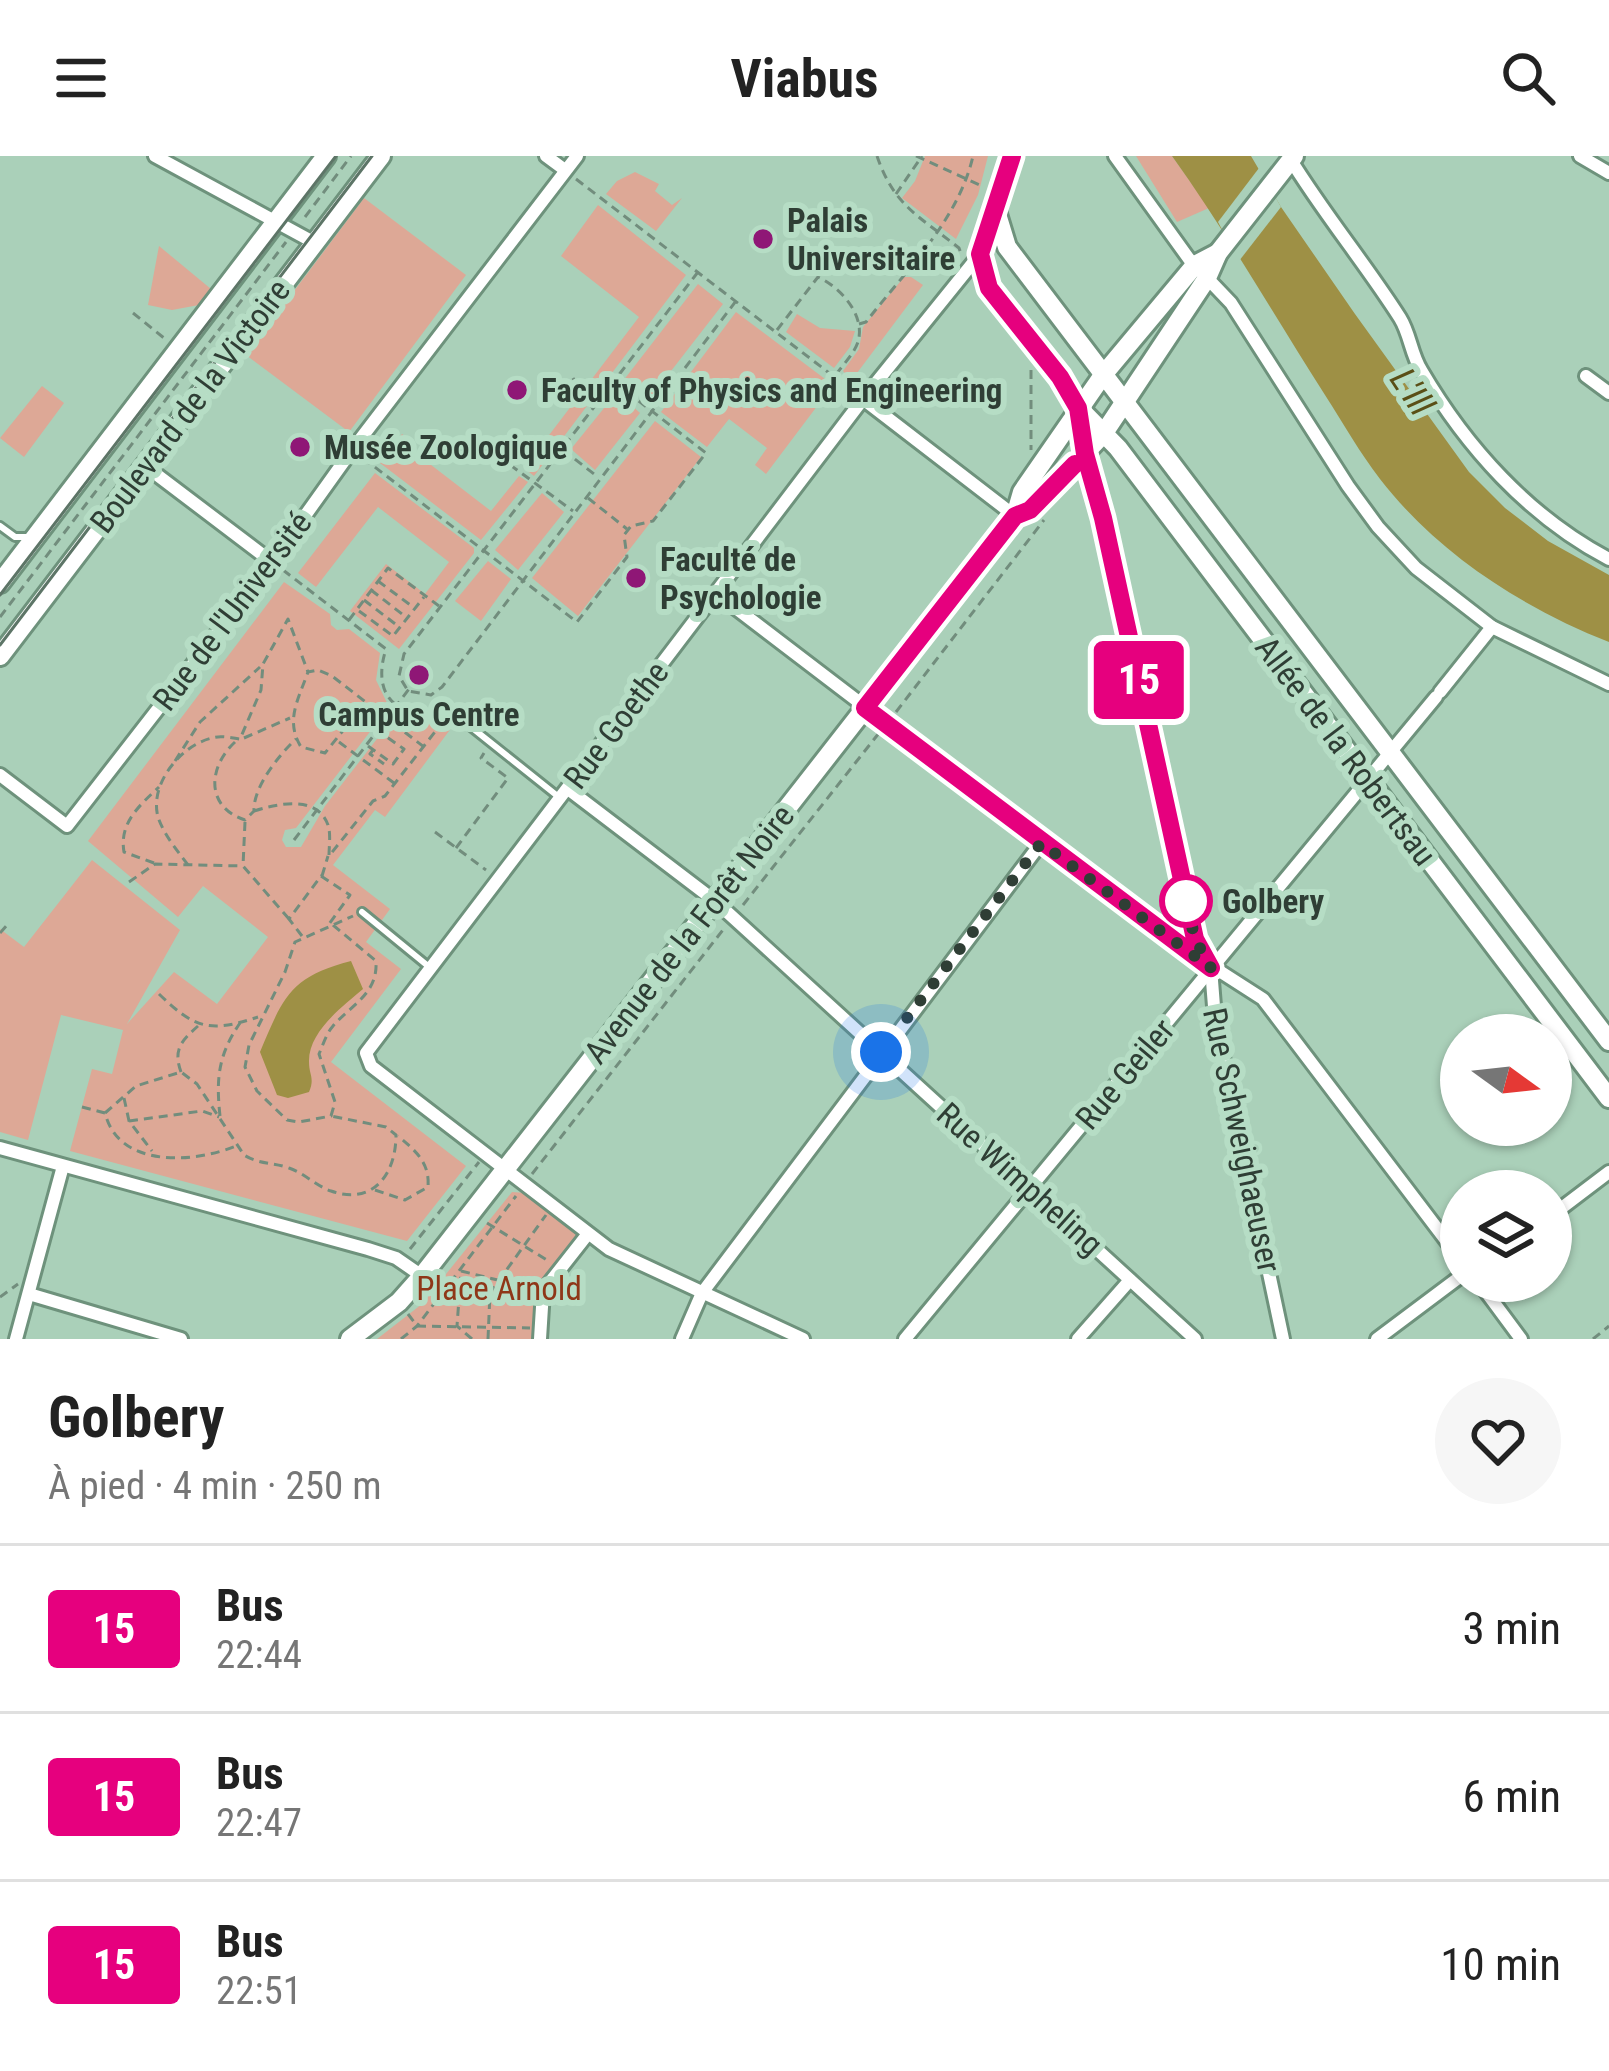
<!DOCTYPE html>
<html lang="fr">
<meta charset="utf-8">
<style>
body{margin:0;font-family:"Roboto Condensed",sans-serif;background:#f6f6f6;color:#222;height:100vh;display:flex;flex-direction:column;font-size:45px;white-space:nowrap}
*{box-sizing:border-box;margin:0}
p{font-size:39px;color:#767676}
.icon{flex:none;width:66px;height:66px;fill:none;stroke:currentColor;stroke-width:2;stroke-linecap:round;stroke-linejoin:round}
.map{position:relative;height:1183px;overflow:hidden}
.side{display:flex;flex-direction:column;background:#fff;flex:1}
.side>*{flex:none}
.badge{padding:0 24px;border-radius:9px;font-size:42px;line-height:78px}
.needle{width:78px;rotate:105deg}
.fabs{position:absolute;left:1440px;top:858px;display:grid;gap:24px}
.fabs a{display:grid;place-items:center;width:132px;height:132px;border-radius:50%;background:#fff;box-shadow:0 3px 9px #0004;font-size:60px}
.you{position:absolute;width:60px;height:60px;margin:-30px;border:9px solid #fff;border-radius:50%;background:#1a73e8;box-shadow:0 0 0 18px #1a73e833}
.map>.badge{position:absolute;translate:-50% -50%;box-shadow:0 0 0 6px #fff}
.round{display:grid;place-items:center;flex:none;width:126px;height:126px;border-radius:63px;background:#f6f6f6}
.head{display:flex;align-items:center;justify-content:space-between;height:204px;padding:0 48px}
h1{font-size:57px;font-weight:700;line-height:90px}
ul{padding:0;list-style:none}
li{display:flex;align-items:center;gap:36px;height:168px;padding:0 48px;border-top:3px solid #e0e0e0}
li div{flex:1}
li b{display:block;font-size:45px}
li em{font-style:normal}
li .badge{min-width:132px;font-weight:700;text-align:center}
header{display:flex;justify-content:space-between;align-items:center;height:156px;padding:0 48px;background:#fff;font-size:54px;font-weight:700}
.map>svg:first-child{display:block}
</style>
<header><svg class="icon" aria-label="menu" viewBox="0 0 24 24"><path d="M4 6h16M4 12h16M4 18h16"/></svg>Viabus<svg class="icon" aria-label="search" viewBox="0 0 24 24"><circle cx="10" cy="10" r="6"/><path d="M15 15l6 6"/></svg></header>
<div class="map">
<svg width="1609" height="1183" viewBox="0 0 1609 1183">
<rect width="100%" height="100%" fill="#aad0b9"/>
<g fill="#dda896">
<polygon points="925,0 988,0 978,39 956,83 902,42 915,25"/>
<polygon points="1136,0 1172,0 1209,52 1177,66"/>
<polygon points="635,16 659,28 655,35 672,49 682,42 656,75 606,38 617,25"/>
<polygon points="364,42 466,119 349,276 246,199"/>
<polygon points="598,49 686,119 534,320 524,312 639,161 561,100"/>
<polygon points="159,90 211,133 199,149 172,154 148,149"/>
<polygon points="904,121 911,121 923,129 851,225 843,215 859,193 863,171"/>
<polygon points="698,128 723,148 647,246 623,225"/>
<polygon points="736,156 833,229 766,318 755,309 767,292 729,263 707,291 661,256"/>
<polygon points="797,158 820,172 855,175 850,191 834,212 786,176"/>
<polygon points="42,230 64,247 24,301 0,282"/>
<polygon points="617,236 640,257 595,314 571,293"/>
<polygon points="655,265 701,301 578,460 532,422"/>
<polygon points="402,278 413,286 409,292 491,355 519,320 528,326 481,384 380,307"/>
<polygon points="375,317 474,392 474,397 399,493 350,455 386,408 425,438 449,406 378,351 316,431 298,417"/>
<polygon points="542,337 564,356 518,414 495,394"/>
<polygon points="488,405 511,423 481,465 455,445"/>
<path d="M284,426L330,458L331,469L337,474L349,473L380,497L376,524L389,551L296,672L285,674L282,684L286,691H301L325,650L397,557C419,565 433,557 452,571L385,661L375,654L333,709L390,753L366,786L401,813L331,906L466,1010L407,1085L70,995L92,913L112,918L123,874L61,859L28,984L0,976V773L24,791L92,704L180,774L127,868L174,816L217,848L268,781L203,730L178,761L88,685Z"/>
<polygon points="512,1036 526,1037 588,1085 550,1134 548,1183 377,1183 422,1148"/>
</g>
<g fill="#9e9045">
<path d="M1172,0H1251L1281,51L1355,158L1469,316L1505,352L1548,385L1609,419V486C1523,452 1438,398 1380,323C1360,297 1343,267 1325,239C1274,159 1227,77 1172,0Z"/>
<path d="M351,805L363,833C343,850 308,876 309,906C309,919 315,922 309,936L288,942L277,939L260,896C283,842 289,821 351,805Z"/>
</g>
<polygon fill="#aad0b9" points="1259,12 1281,51 1239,105 1218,66"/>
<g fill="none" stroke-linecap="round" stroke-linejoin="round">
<g stroke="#6e927c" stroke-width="12">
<g id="lane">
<polyline points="0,370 15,381 27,381"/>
<polyline points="446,551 560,642"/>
<polyline points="362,756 428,810"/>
</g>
</g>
<g stroke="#6e927c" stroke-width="18">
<g id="street">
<polyline points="155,0 315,87"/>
<polyline points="546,0 565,14"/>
<polyline points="1115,0 1189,103 1231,147 1348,330 1378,371 1416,412 1492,471 1609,528"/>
<polyline points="1580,0 1609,17"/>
<path d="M1289,1C1323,57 1365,107 1400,162C1410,178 1411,198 1421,214C1466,291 1529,361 1609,403"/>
<polyline points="1586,220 1609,237"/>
<polyline points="863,243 1015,360"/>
<polyline points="1085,298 1103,362 1195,783 1211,812 1215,863 1283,1183"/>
<polyline points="144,309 272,406"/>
<polyline points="716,437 1168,782 1263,843 1461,1104"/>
<polyline points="1440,536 1492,471"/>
<polyline points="0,619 67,670 272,406 352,294 577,0"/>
<polyline points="568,633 715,745 1195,1183"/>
<polyline points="0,992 368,1093 396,1102 422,1120"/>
<polyline points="1551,1060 1609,1016"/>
<polyline points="1478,1125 1521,1183"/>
<polyline points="29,1138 181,1183"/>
<polyline points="16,1183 63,1010"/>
<polyline points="540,1183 543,1135 587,1079"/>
<polyline points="682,1183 702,1137 1041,687"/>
<polyline points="803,1183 609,1093 371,910 366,897 863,243 980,98"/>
<polyline points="905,1183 1436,541"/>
<polyline points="1078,1183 1130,1124"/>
<polyline points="1377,1183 1461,1120"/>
</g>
</g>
<g stroke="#6e927c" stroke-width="24">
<g id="secondary">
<polyline points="1012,0 980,98 990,132 1060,222 1073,246 1118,292 1609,942"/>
<polyline points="996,55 1007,91 1609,885"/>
<polyline points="0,427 326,0"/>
<polyline points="0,500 381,0"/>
</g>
</g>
<g stroke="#6e927c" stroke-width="24">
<g id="primary">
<polyline points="1015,360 1038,347 1104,277 1207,122 1218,97 1294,0"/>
<polyline points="350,1183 399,1146 422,1120 1015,360 1022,336 1103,219 1195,109 1218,97"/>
</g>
</g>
<g stroke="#728d7d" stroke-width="3" stroke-dasharray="9 6" stroke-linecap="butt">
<path d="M877,0C894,50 919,60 959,92L962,100"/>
<polyline points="916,0 984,31"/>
<polyline points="576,23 854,236"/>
<polyline points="896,38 922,0"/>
<polyline points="305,61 351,0"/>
<polyline points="698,116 404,498 399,520 408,535 431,539 442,531 736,145"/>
<polyline points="133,157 164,182"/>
<path d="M859,168L866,166C906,114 958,65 973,0"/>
<path d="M777,174L818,121C840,131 866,159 858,186C854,198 841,211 834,221"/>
<polyline points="1031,214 1031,294"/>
<polyline points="573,222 585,246 592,251"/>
<polyline points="563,294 598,321"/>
<polyline points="498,300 573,355"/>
<polyline points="363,302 577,466 627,401 624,379 631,370 653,365 706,297 613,225"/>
<polyline points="588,342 627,373"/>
<path d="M283,414L386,493C372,536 393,563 439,555"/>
<polyline points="378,425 413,451"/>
<polyline points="371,434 406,461"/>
<polyline points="364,444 398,470"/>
<polyline points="359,455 393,480 424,441"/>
<polyline points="0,461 286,86"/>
<polyline points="349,464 388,412 439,450"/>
<path d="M365,547L325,597L301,591C285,565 298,544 308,516L318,514L332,520L424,591"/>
<polyline points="896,556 1044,364"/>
<polyline points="244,582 290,562"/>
<path d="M235,586C208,611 205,651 245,664L254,655C253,631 279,599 296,583"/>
<polyline points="339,586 394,627"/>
<polyline points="368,590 393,608 404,593 378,575"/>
<polyline points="373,594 370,598 384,608"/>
<polyline points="175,605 200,566 260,511"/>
<path d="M254,655C277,648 317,638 328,669C331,678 329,690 329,700L373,645L385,640L438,572"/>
<polyline points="245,666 243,710 289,763"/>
<polyline points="435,676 486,714"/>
<polyline points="294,684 428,508"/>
<polyline points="456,692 508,622 481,602 484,597"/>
<path d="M154,707L124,696C119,667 139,650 159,631"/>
<path d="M188,709C177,694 164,679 158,661C149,628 181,589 212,582C221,579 231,582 240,583L261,534L263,508L288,463L308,516"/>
<polyline points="322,720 328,700"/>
<polyline points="129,726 155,708 243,710"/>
<polyline points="743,749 879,577"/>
<path d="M333,769L376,805C378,838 352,848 333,870C326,878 323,889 319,898L335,946L331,960L299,966L287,964L257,935L245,911L249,889L285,816L295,786L353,760"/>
<polyline points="0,777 9,767"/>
<polyline points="302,780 289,763 321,720 350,739 329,768"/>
<path d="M159,838C195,873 210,877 258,861"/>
<path d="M181,916C173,894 181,885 198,870"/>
<polyline points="124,942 129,965 152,995"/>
<path d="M82,951L105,957C119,1013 194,1007 236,990"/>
<path d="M105,957L136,930L181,916L197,928L244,999C260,1009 273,1006 289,1012C304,1017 316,1030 331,1035C374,1050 396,1017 396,979L386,971L331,960"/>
<path d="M220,960C216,923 218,899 240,867"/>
<polyline points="129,965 202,955 219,961"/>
<polyline points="532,1018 726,770"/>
<path d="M375,1034L405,1044L428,1031C430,1007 416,995 398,980"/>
<polyline points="487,1067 550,1106"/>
<polyline points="410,1093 479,1006"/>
<polyline points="0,1141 18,1128"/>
<polyline points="408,1158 417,1170 530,1172"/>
<polyline points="401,1183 417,1170 516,1040"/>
<polyline points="472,1183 457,1170 461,1115 530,1132"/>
<polyline points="488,1183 490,1137 546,1059"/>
<polyline points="1593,1183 1609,1170"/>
</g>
<use href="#lane" stroke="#fff" stroke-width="6"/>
<use href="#street" stroke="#fff" stroke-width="12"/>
<use href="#secondary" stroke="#fff" stroke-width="18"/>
<use href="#primary" stroke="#fff" stroke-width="18"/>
<g stroke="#5d7567" stroke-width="3">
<polyline points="0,439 336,0"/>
<polyline points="0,489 372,0"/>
</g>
</g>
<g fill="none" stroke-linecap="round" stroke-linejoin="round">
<g stroke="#fff" stroke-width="27">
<polyline id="line" points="1012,0 980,98 989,132 1060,221 1078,252 1085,298 1103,362 1195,783 1211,812 865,552 1015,360 1030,354 1075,308"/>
</g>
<use href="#line" stroke="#e6007e" stroke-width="18"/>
<polyline stroke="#2f3e35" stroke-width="12" stroke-dasharray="0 21.6" points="881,896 1041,687 1211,812 1195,783 1186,745"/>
</g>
<g fill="#8f1776" stroke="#b6ddc5" stroke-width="4.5">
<circle cx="763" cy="83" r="12"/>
<circle cx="517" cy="234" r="12"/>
<circle cx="300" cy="291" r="12"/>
<circle cx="636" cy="422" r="12"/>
<circle cx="419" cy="519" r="12"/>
</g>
<circle fill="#fff" stroke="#e6007e" stroke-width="6" cx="1186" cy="745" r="24"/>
<g text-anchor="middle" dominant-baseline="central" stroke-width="12" stroke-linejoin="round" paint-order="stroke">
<g font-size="33" font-weight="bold" fill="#2f3e35" stroke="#b6ddc5" text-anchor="start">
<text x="787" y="64">Palais<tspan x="787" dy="38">Universitaire</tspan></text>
<text x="541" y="234">Faculty of Physics and Engineering</text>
<text x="324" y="291">Musée Zoologique</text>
<text x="660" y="403">Faculté de<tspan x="660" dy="38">Psychologie</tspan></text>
<text x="419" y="558" text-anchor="middle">Campus Centre</text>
</g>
<g font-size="33" fill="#2f3e35" stroke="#b6ddc5">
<text transform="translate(190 250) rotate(-53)">Boulevard de la Victoire</text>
<text transform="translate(232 455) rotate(-53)">Rue de l'Université</text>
<text transform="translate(616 569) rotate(-53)">Rue Goethe</text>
<text transform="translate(1346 595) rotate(53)">Allée de la Robertsau</text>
<text transform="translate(689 778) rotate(-52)">Avenue de la Forêt Noire</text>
<text transform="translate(1125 918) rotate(-50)">Rue Geiler</text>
<text transform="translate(1242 984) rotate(78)">Rue Schweighaeuser</text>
<text transform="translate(1020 1023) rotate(42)">Rue Wimpheling</text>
</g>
<g font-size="33" font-weight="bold" fill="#2f3e35" stroke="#b6ddc5" text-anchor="start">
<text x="1222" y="745">Golbery</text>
</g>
<g font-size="33" fill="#8f3718" stroke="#b6ddc5">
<text x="499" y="1132">Place Arnold</text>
</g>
<g font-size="36" font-style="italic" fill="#5a4f16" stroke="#b6ddc5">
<text transform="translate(1412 236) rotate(56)">L'Ill</text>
</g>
</g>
</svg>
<div class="fabs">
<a><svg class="needle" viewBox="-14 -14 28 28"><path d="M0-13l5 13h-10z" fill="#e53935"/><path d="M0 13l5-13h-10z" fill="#767676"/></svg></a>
<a><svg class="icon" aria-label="layers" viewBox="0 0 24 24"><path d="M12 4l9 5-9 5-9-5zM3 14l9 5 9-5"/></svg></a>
</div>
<div class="you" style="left:881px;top:896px"></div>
<b class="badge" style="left:1139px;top:524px;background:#e6007e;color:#fff">15</b>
</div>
<section class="side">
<div class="head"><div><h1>Golbery</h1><p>À pied · 4 min · 250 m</p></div><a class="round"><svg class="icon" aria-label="heart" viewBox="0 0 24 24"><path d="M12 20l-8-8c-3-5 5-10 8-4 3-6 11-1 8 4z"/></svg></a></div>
<ul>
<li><span class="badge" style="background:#e6007e;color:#fff">15</span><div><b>Bus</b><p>22:44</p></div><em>3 min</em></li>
<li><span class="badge" style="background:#e6007e;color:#fff">15</span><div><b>Bus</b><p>22:47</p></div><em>6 min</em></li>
<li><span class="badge" style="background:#e6007e;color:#fff">15</span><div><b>Bus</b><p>22:51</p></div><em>10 min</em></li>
</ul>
</section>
